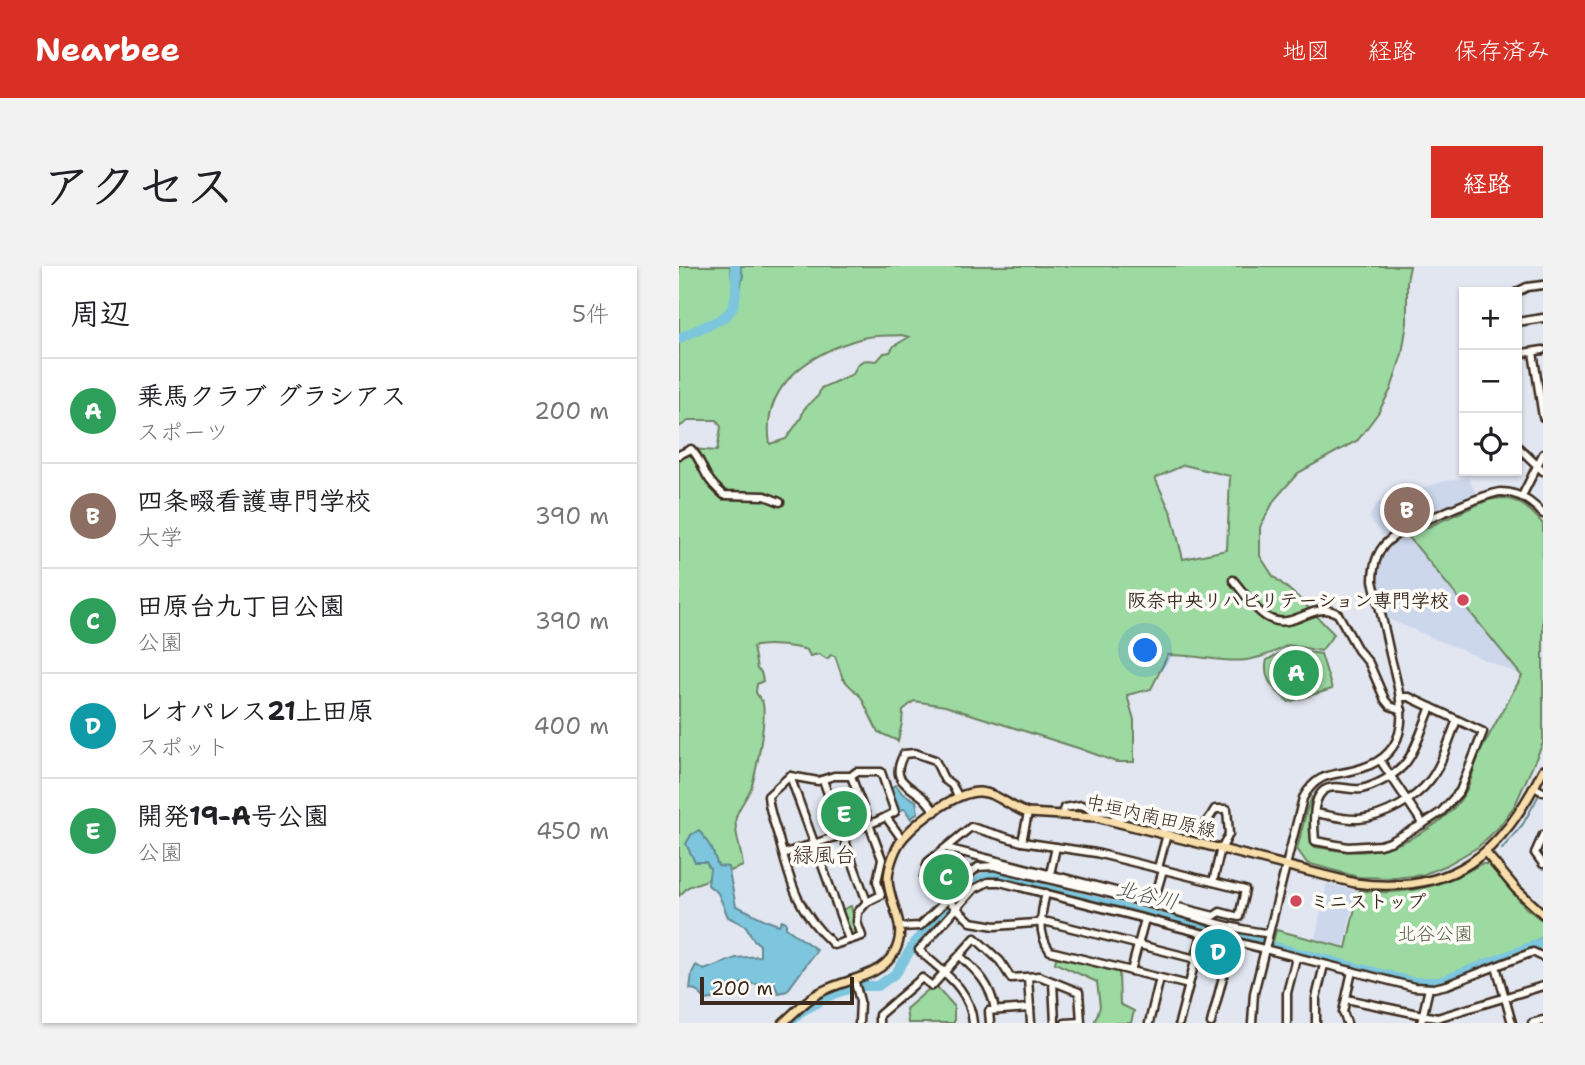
<!DOCTYPE html>
<html lang="ja">
<head>
<meta charset="utf-8">
<style>
  body { margin:0; font-family:"Shantell Sans","Klee One",sans-serif; background:#f2f2f2; color:#202124 }
  .controls { position:absolute; right:21px; top:21px; display:grid; overflow:hidden; border-radius:0px; box-shadow:0 2px 5px #0004 }
  .controls button { width:63px; height:63px; display:grid; place-items:center; padding:0; border:0; border-bottom:2px solid #e0e0e0; background:#fff; color:#202124; font:35px sans-serif }
  .scale { position:absolute; left:21px; bottom:18px; width:154px; box-sizing:border-box; padding-left:7px; border:4px solid #3b2a1e; border-top:0; font-size:19px; line-height:24px; white-space:nowrap; color:#3b2a1e; -webkit-text-stroke:5px #fdfcf7; paint-order:stroke }
  .you { position:absolute; left:467px; top:385px; width:24px; height:24px; margin:-18px; border:5px solid #fff; border-radius:50%; background:#1a73e8; box-shadow:0 0 0 10px #1a73e833 }
  .badge { display:grid; place-items:center; width:46px; height:46px; border-radius:50%; background:#d93025; color:#fff; font-size:23px; font-weight:700 }
  .pin { position:absolute; translate:-50% -50%; border:4px solid #fff; box-shadow:0 2px 7px #0006 }
  .list { margin:0; padding:0; list-style:none }
  h2 { display:flex; justify-content:space-between; align-items:center; height:91px; margin:0; padding:0 28px; font-size:30px }
  h2 small { font-size:23px; font-weight:400; color:#757577 }
  .list li { display:grid; grid-template-columns:46px 1fr auto; gap:21px; align-items:center; box-sizing:border-box; height:105px; padding:0 28px; border-top:2px solid #e0e0e0 }
  .list b { display:block; font-size:26px; white-space:nowrap }
  .list p { margin:0; font-size:23px; white-space:nowrap; color:#757577 }
  .list em { font-size:23px; font-style:normal; color:#757577 }
  .icon { flex:none; width:38px; height:38px; fill:none; stroke:currentColor; stroke-width:2; stroke-linecap:round; stroke-linejoin:round }
  .map { position:relative; flex:none; width:864px; height:757px; overflow:hidden; border-radius:0px }
  header { display:flex; align-items:center; gap:42px; box-sizing:border-box; height:98px; padding:0 35px; background:#d93025; color:#fff }
  header strong { font-size:33px }
  nav { display:flex; gap:38px; margin-inline-start:auto; font-size:24px }
  .intro { display:flex; align-items:center; justify-content:space-between; box-sizing:border-box; height:168px; padding:0 42px }
  h1 { margin:0; font-size:49px }
  .button { padding:18px 32px; border-radius:0px; background:#d93025; color:#fff; font-size:24px; font-weight:700 }
  main { display:flex; gap:42px; padding:0 42px }
  aside { flex:1; background:#fff; border-radius:0px; box-shadow:0 2px 5px #0004 }
  .map>svg:first-child { display:block }
  .built { fill:#cdd7ec }
  .green { fill:#9cdaa2; stroke:#6c8260; stroke-width:2; fill-rule:evenodd }
  .water { fill:#7dc6de; stroke:#638891; stroke-width:2 }
  .lines { fill:none; stroke-linecap:round; stroke-linejoin:round }
  .stream { stroke:#638891; stroke-width:2 }
  .river { stroke:#7dc6de; stroke-width:10 }
  .minor-casing { stroke:#3b2a1e; stroke-width:11 }
  .major-casing { stroke:#3b2a1e; stroke-width:12 }
  .minor { stroke:#fdfcf7; stroke-width:6 }
  .major { stroke:#f8deab; stroke-width:7 }
  .poi-dot { fill:#d1495b; stroke:#fdfcf7; stroke-width:2.5 }
  .labels { text-anchor:middle; dominant-baseline:central; stroke-width:7; stroke-linejoin:round; paint-order:stroke }
  .poi-label { font-size:19px; font-weight:bold; fill:#3b2a1e; stroke:#fdfcf7; text-anchor:end }
  .street-label { font-size:19px; fill:#3b2a1e; stroke:#fdfcf7 }
  .park-label { font-size:19px; fill:#585f46; stroke:#fdfcf7 }
  .neighbourhood-label { font-size:21px; fill:#3b2a1e; stroke:#fdfcf7 }
  .water-label { font-size:21px; font-style:italic; fill:#4f5958; stroke:#fdfcf7 }
</style>
</head>
<body>
<header>
<strong>Nearbee</strong>
<nav><a>地図</a><a>経路</a><a>保存済み</a></nav>
</header>
<div class="intro"><h1>アクセス</h1><a class="button">経路</a></div>
<main>
<aside>
<h2>周辺<small>5件</small></h2>
<ul class="list">
<li><span class="badge" style="background:#2e9e5b">A</span><div><b>乗馬クラブ グラシアス</b><p>スポーツ</p></div><em>200 m</em></li>
<li><span class="badge" style="background:#8d6e63">B</span><div><b>四条畷看護専門学校</b><p>大学</p></div><em>390 m</em></li>
<li><span class="badge" style="background:#2e9e5b">C</span><div><b>田原台九丁目公園</b><p>公園</p></div><em>390 m</em></li>
<li><span class="badge" style="background:#0f9aa8">D</span><div><b>レオパレス21上田原</b><p>スポット</p></div><em>400 m</em></li>
<li><span class="badge" style="background:#2e9e5b">E</span><div><b>開発19-A号公園</b><p>公園</p></div><em>450 m</em></li>
</ul>
</aside>
<div class="map">
<svg width="864" height="757" viewBox="0 0 864 757">
  <rect width="100%" height="100%" fill="#e1e6f1"/>
  <filter id="ink" filterUnits="userSpaceOnUse"><feTurbulence type="fractalNoise" baseFrequency=".0143" numOctaves="2"/><feDisplacementMap in="SourceGraphic" scale="14" xChannelSelector="R" yChannelSelector="G"/><feConvolveMatrix kernelMatrix="1 2 1 2 8 2 1 2 1" color-interpolation-filters="sRGB"/></filter>
  <g filter="url(#ink)">
    <g class="built">
      <path d="M789,212L797,228L705,271L690,252L698,237L713,231L767,215Z"/>
      <path d="M823,250L864,359V370L849,412L709,353L698,315L701,296L706,286L715,276L729,270Z"/>
      <path d="M648,618L677,624L665,680L636,673Z"/>
    </g>
    <g class="green">
      <path d="M0,0H731L728,15V57L723,88L712,123L699,147L679,174L619,207L596,233L581,261V290L594,310L620,332L655,368L642,385L609,379C559,407 539,389 489,389L472,423L448,429L455,454V496H437L402,483L266,440L235,435L224,444L223,457L219,475L199,466L182,431L164,413L156,390L152,389L148,393L140,388L131,390L128,384C115,380 86,377 74,381L78,403L82,406L84,415L78,418L77,426C78,430 81,432 83,435C89,448 77,507 72,522C68,532 60,541 57,551C54,563 63,587 64,600L9,621L0,630V191L12,183L38,185L42,161L38,154H11L0,161ZM222,69L230,71L215,80L211,86L205,87L198,95C183,93 180,94 174,108L142,122L139,130L125,143L122,152L107,173L91,178C81,118 133,86 184,72C196,69 210,70 222,69ZM505,199L551,210L548,284L504,293L493,249L476,212Z"/>
      <path d="M823,232C841,234 852,244 864,258V477L836,539L819,562L799,581L766,600L743,609L716,612L679,611L628,597L618,583L628,543L633,531L636,532C633,547 626,569 636,581C654,584 672,587 690,585C725,581 769,557 787,525C794,513 795,497 802,485C815,459 829,435 843,410L729,270L809,234Z"/>
      <path d="M608,383L642,388L653,423L610,436C596,425 583,413 588,394Z"/>
      <path d="M165,534L175,559L164,563L155,538Z"/>
      <path d="M260,591L276,595L286,613L270,633L247,610L251,597Z"/>
      <path d="M802,598H809L847,642L864,655V671C831,689 774,716 736,714L594,677L597,664L667,682L680,624C724,631 764,621 802,598Z"/>
      <path d="M172,640L178,667L174,670L170,668L162,644Z"/>
      <path d="M378,688L440,706L441,738L455,745L452,757H415L421,741L418,716L376,697Z"/>
      <path d="M258,721L275,740V757H229L227,743L251,722L253,724Z"/>
    </g>
    <g class="water">
      <path d="M51,0H61L64,9L61,24H55Z"/>
      <path d="M217,519L223,527L237,535L239,546L232,553L226,543L221,544L212,521Z"/>
      <path d="M20,564L33,583L39,600L49,601L57,640C73,646 83,654 100,659L103,654L107,656V662L138,684L108,725L99,727L95,716L87,719L63,717L44,731L27,734L17,724L11,723L13,707L17,699L25,704L57,692L81,690V679L74,673L67,660L49,651L39,627L29,619L31,603L27,596H16L7,578L12,569Z"/>
    </g>
    <g class="lines">
      <path class="stream" d="M823,583L844,558L861,527"/>
      <g class="river">
        <path d="M0,73C41,48 63,62 56,0"/>
        <path d="M110,757L121,746L154,728L179,720H199L217,707L237,675L280,630L304,612L317,610L734,716H761L864,676"/>
      </g>
      <defs>
        <g id="minor">
          <path d="M838,26L848,21L864,19"/>
          <path d="M838,56L864,52"/>
          <path d="M854,86L864,151"/>
          <path d="M838,88L864,84"/>
          <path d="M838,180L864,205"/>
          <path d="M0,189L12,183C21,192 22,200 28,210C32,217 38,223 45,229L86,230L101,236"/>
          <path d="M843,230L864,188"/>
          <path d="M554,314C565,326 578,349 594,354C617,362 637,334 659,348L679,384L690,397L706,434L711,440L723,444"/>
          <path d="M721,431H730L804,466L781,525L762,546L744,558L711,576L701,579L669,581L636,575C635,561 631,527 650,522C660,519 672,525 682,523C696,520 714,510 724,500C736,488 745,457 752,441"/>
          <path d="M701,494L744,558"/>
          <path d="M111,510L170,674"/>
          <path d="M172,510L203,593L198,615L202,629L188,636"/>
          <path d="M855,521L864,526"/>
          <path d="M256,546C252,540 247,533 241,529C224,516 212,512 225,488L236,487L256,494L265,513L273,519L279,530"/>
          <path d="M636,547C650,549 665,554 680,553C704,551 736,534 751,514C764,497 770,473 778,454"/>
          <path d="M384,548L385,542L403,539L415,545L431,546L441,551L440,557"/>
          <path d="M207,551L223,573"/>
          <path d="M483,568L485,562C515,565 520,571 536,543H548L550,568L541,586L534,616"/>
          <path d="M864,569L856,587L864,598"/>
          <path d="M343,576L349,547"/>
          <path d="M267,582L535,650L541,646L560,651L566,624L417,587L343,576L292,561L249,596L245,611L292,656L316,660L369,656L517,693"/>
          <path d="M104,588C138,576 185,564 216,546L202,506H177L172,510H155L139,515L111,510L89,530C90,545 96,559 100,573C112,620 119,646 155,679L183,670L178,656L179,646L188,636C173,595 159,555 144,514"/>
          <path d="M263,589L280,594L287,611L299,601L315,600C366,613 417,623 467,637C506,647 546,662 586,667"/>
          <path d="M479,602L487,572"/>
          <path d="M371,608L377,581"/>
          <path d="M367,627C362,647 358,667 371,685L510,719"/>
          <path d="M475,635L484,604"/>
          <path d="M221,661L241,660L268,634"/>
          <path d="M281,690C299,706 312,719 316,744"/>
          <path d="M817,700L833,757"/>
          <path d="M452,705L466,653"/>
          <path d="M349,712L352,757"/>
          <path d="M175,713L181,735L180,757"/>
          <path d="M374,716L376,757"/>
          <path d="M667,733L758,752L864,720"/>
          <path d="M200,757V749L243,712L253,720L296,672L321,695L332,712L360,710L400,726L402,756L386,757"/>
          <path d="M294,757C291,721 264,707 240,684L295,623L309,616H321L735,721L755,722L768,719L854,686L864,691"/>
          <path d="M311,757L310,745L351,742"/>
          <path d="M470,757L481,712"/>
          <path d="M500,757L523,668"/>
          <path d="M532,757L553,676"/>
          <path d="M573,757L575,727L624,532C640,503 657,511 683,502C740,484 721,430 711,388C706,363 700,339 694,315C694,298 699,282 713,272C724,263 811,225 823,226C840,226 853,236 864,248"/>
          <path d="M608,757V727L617,692"/>
          <path d="M637,757V732L645,699"/>
          <path d="M668,757L664,746L673,705"/>
          <path d="M742,757L750,722"/>
          <path d="M853,757L864,754"/>
        </g>
        <g id="major">
          <path d="M807,587L837,623L864,648"/>
          <path d="M104,757C117,745 130,731 146,724C168,713 201,711 215,687C230,661 211,641 209,615C209,601 216,581 225,571C240,554 278,525 301,526C319,527 331,542 349,547L417,551L676,617C775,630 822,588 864,504"/>
        </g>
      </defs>
      <use href="#minor" class="minor-casing"/>
      <use href="#major" class="major-casing"/>
      <use href="#minor" class="minor"/>
      <use href="#major" class="major"/>
    </g>
  </g>
  <g class="poi-dot">
    <circle cx="784" cy="334" r="7"/>
    <circle cx="617" cy="635" r="7"/>
  </g>
  <g class="labels">
    <g class="poi-label">
      <text x="770" y="334">阪奈中央リハビリテーション専門学校</text>
      <text x="631" y="635" text-anchor="start">ミニストップ</text>
    </g>
    <g class="street-label">
      <text transform="translate(472 550) rotate(13)">中垣内南田原線</text>
    </g>
    <g class="park-label">
      <text x="756" y="667">北谷公園</text>
    </g>
    <g class="neighbourhood-label">
      <text x="145" y="589">緑風台</text>
    </g>
    <g class="water-label">
      <text transform="translate(468 629) rotate(14)">北谷川</text>
    </g>
  </g>
</svg>
<div class="controls">
<button>+</button>
<button>−</button>
<button><svg class="icon" aria-label="locate" viewBox="0 0 24 24"><circle cx="12" cy="12" r="6"/><path d="M12 2v4M12 18v4M2 12h4M18 12h4"/></svg></button>
</div>
<div class="scale">200 m</div>
<div class="you"></div>
<div class="pin badge" style="left:617px;top:407px;background:#2e9e5b">A</div>
<div class="pin badge" style="left:728px;top:244px;background:#8d6e63">B</div>
<div class="pin badge" style="left:267px;top:611px;background:#2e9e5b">C</div>
<div class="pin badge" style="left:539px;top:686px;background:#0f9aa8">D</div>
<div class="pin badge" style="left:165px;top:548px;background:#2e9e5b">E</div>
</div>
</main>
</body>
</html>
